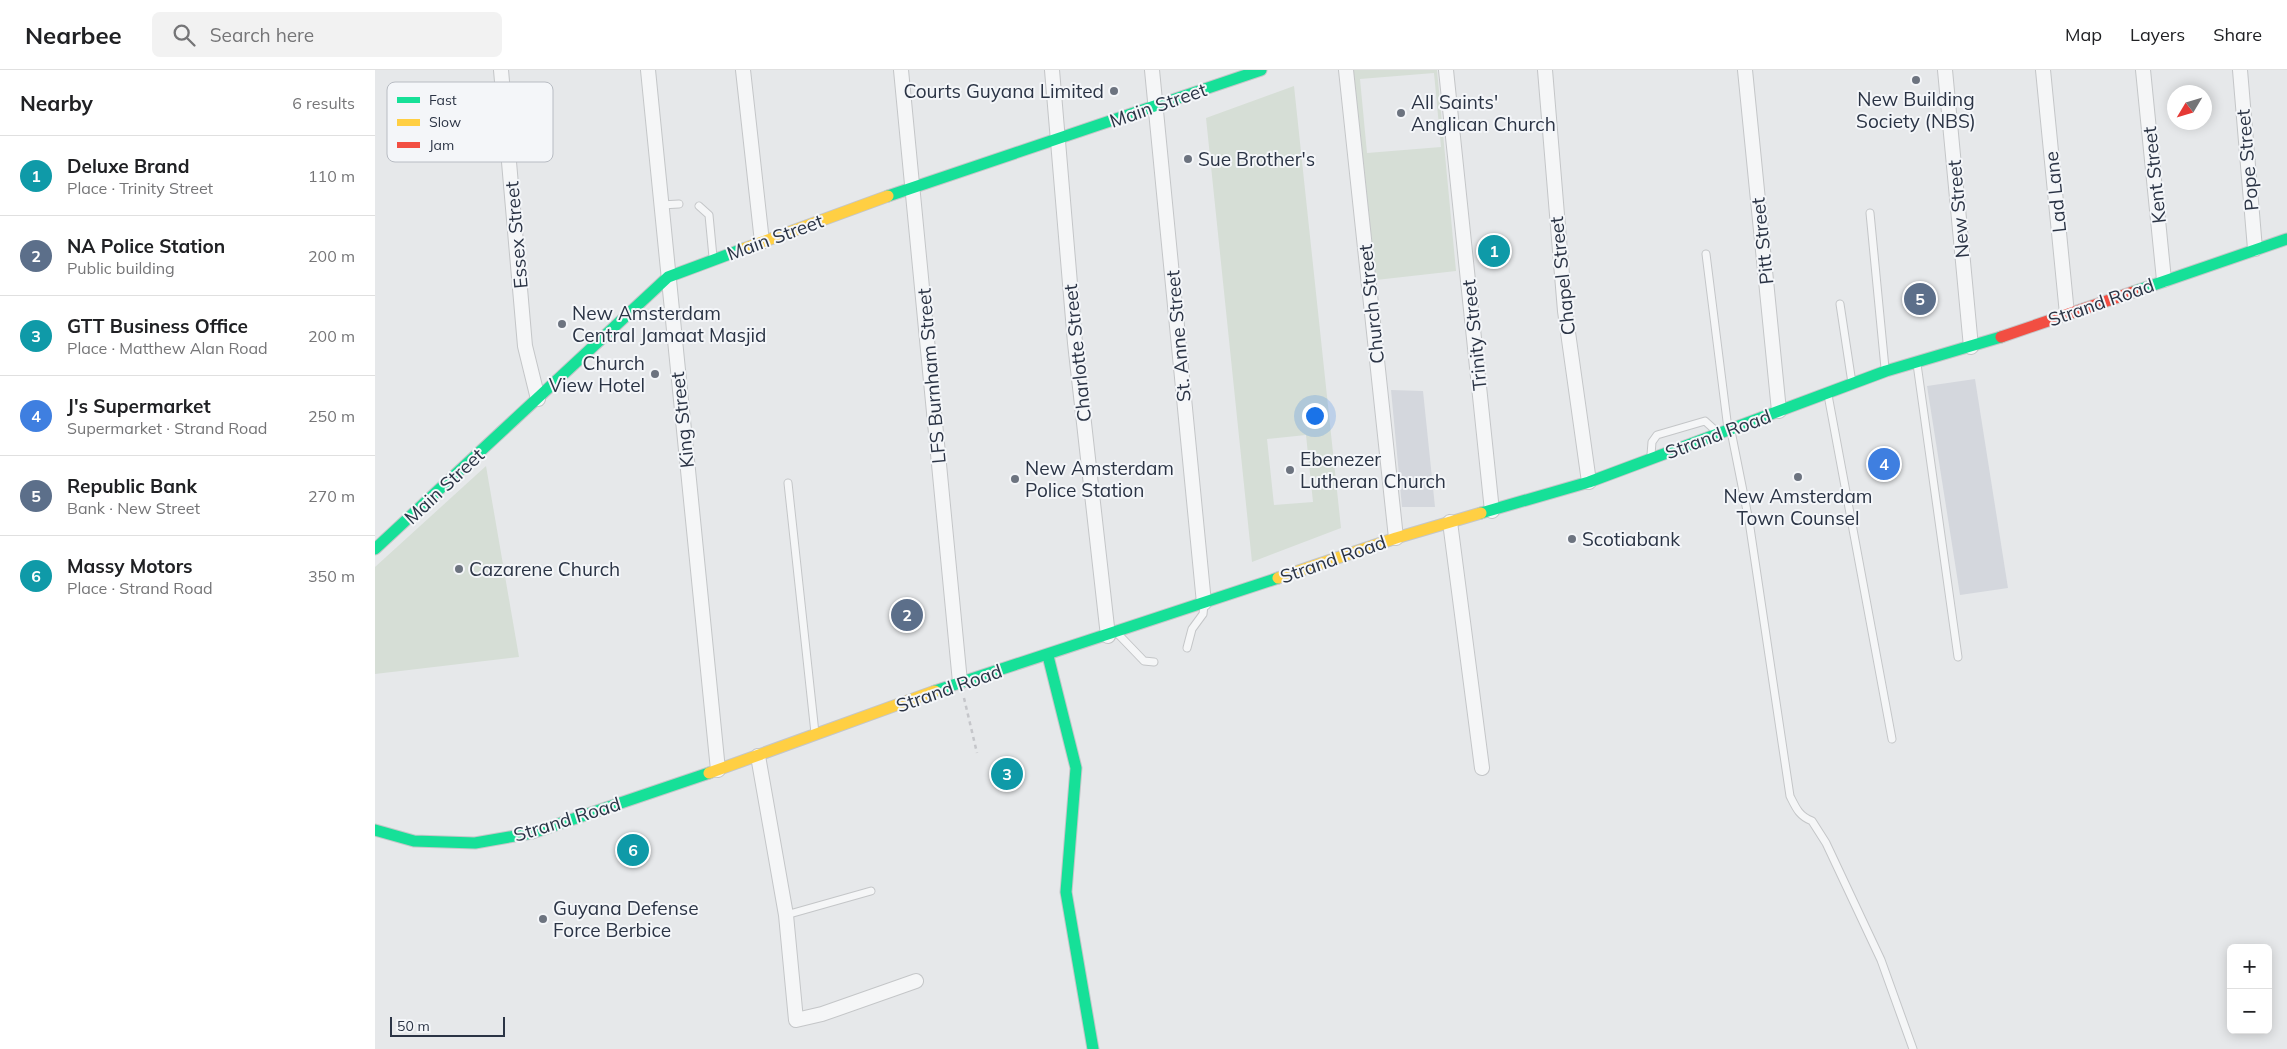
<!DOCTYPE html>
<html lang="en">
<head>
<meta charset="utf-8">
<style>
  body { margin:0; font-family:Mulish,sans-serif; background:#f2f2f2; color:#202124 }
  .controls { position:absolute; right:15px; bottom:15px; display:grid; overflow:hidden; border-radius:8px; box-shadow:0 2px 12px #0003 }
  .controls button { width:45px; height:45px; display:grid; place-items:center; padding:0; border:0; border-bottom:1px solid #e0e0e0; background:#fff; color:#202124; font:25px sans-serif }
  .compass { position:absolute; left:1792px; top:15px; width:45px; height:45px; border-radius:50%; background:#fff; box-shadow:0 2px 12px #0003; rotate:232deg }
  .scale { position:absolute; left:15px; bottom:12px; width:115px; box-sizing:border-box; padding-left:5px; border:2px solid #2b3445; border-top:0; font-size:14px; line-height:18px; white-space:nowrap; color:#2b3445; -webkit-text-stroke:4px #f4f6f9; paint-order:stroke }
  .you { position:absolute; left:939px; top:345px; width:18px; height:18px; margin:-12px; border:4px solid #fff; border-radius:50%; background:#1a73e8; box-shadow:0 0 0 8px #1a73e833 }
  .badge { display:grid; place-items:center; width:32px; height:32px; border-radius:50%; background:#6c737f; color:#fff; font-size:16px; font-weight:700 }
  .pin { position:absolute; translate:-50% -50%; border:2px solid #fff; box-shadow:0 1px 5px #0006 }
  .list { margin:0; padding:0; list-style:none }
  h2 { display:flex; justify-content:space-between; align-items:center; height:65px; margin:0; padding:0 20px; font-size:21px }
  h2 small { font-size:16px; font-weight:400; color:#757577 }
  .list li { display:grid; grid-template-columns:32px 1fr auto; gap:15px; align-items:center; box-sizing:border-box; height:80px; padding:0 20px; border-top:1px solid #e0e0e0 }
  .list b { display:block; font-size:19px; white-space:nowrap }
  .list p { margin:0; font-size:16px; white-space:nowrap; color:#757577 }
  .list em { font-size:16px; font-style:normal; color:#757577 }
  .icon { flex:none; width:28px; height:28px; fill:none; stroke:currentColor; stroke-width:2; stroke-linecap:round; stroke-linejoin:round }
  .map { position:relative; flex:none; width:1912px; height:979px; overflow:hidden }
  header { display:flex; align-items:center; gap:30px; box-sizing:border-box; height:70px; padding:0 25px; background:#fff; border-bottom:1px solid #e0e0e0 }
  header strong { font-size:24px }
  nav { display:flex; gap:28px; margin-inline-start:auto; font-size:18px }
  .search { width:350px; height:45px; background:#f2f2f2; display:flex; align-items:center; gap:12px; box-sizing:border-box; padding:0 18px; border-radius:8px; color:#757577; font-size:19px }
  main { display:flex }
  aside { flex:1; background:#fff }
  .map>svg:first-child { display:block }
  .built { fill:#d4d7dd }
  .green { fill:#d6ded6; fill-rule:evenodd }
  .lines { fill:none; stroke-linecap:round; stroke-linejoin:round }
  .lane-casing { stroke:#c4c6c8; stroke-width:9 }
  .street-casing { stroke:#c4c6c8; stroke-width:16 }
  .fast-casing { stroke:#c4c6c8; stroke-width:13 }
  .slow-casing { stroke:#c4c6c8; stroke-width:13 }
  .jam-casing { stroke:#c4c6c8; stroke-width:13 }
  .path { stroke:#c5c6ca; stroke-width:2.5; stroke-dasharray:4 4; stroke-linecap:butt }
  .lane { stroke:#f5f6f7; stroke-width:7 }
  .street { stroke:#f5f6f7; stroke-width:14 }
  .fast { stroke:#16e098; stroke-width:11 }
  .slow { stroke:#ffcf43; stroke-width:11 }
  .jam { stroke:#f24e42; stroke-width:11 }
  .poi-dot { fill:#6c737f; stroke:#f4f6f9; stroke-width:2 }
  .labels { text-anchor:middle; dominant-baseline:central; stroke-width:4; stroke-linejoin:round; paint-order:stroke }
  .poi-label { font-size:19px; fill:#2b3445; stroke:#f4f6f9; text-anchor:start }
  .street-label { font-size:19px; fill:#2b3445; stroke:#f4f6f9 }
  .key { fill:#f4f6f9; stroke:#b8bcc3; stroke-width:1 }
  .key-label { font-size:14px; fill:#2b3445 }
</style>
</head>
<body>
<header>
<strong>Nearbee</strong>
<div class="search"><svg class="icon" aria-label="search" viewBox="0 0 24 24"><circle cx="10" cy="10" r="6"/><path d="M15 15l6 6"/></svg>Search here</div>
<nav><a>Map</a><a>Layers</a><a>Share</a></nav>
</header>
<main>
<aside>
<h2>Nearby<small>6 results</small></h2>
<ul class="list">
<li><span class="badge" style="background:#0f9aa8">1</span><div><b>Deluxe Brand</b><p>Place · Trinity Street</p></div><em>110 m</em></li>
<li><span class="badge" style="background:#5c6f8a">2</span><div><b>NA Police Station</b><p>Public building</p></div><em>200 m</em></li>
<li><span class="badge" style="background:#0f9aa8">3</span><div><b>GTT Business Office</b><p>Place · Matthew Alan Road</p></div><em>200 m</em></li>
<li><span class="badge" style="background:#3f7fe0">4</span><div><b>J's Supermarket</b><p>Supermarket · Strand Road</p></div><em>250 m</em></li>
<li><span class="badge" style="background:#5c6f8a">5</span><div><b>Republic Bank</b><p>Bank · New Street</p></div><em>270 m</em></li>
<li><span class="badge" style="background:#0f9aa8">6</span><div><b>Massy Motors</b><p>Place · Strand Road</p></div><em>350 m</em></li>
</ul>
</aside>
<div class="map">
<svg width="1912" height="979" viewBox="0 0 1912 979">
  <rect width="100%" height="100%" fill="#e6e8ea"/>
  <g class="built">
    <path d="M1600,309L1633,518L1585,525L1552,316Z"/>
    <path d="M1016,320L1048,321L1060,437H1027Z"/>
  </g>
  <g class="green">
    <path d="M978,0H1062L1081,201L1001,210ZM1059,3L1066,77L992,83L985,9Z"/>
    <path d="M919,16L966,458L877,492L831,48ZM931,365L938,432L899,435L892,369Z"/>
    <path d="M111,396L144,587L0,604V497Z"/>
  </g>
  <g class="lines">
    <defs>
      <g id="lane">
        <path d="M286,135L304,134"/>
        <path d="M324,136L334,145L338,187"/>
        <path d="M1495,143L1510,298"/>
        <path d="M1331,184L1353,359"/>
        <path d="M1465,234L1477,313"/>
        <path d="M1542,294L1583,587"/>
        <path d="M1453,325L1517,669"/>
        <path d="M1356,361L1374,451L1415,726C1421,738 1424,746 1437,751L1451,773L1506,890L1538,979"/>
        <path d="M1276,385L1277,372L1282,365L1330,351L1341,361"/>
        <path d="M413,413L440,663"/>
        <path d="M744,565L769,591L779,592"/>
        <path d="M812,578L817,559L828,544L829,535"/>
        <path d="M411,845L496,821"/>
      </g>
      <g id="street">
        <path d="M126,0L150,276L163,329"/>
        <path d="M273,0L343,700"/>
        <path d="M368,0L387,172"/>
        <path d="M526,0L585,612"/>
        <path d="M677,0L700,273L733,566"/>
        <path d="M777,0L829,533"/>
        <path d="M971,0L1021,468"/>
        <path d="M1071,0L1117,441"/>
        <path d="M1170,0L1190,241L1214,412"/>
        <path d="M1370,0L1404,341"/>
        <path d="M1570,0L1596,277"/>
        <path d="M1668,0L1692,244"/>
        <path d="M1768,0L1789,210"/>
        <path d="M1865,0L1880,179"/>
        <path d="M1075,452L1107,698"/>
        <path d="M383,686L411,845L421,950L447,944L541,911"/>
      </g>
      <g id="fast">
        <path d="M513,126L886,0"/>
        <path d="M1758,222L1912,169"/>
        <path d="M1106,443L1214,412L1511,301L1626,267"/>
        <path d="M0,479L293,207L368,179"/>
        <path d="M673,586L701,698L691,822L718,979"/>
        <path d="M560,621L903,508"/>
        <path d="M0,760L39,771L100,773L157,763L334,703"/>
      </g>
      <g id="slow">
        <path d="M368,179L513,126"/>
        <path d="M903,508L1021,468L1106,443"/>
        <path d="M334,703L560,621"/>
      </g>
      <path id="jam" d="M1626,267L1758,222"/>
    </defs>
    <use href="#lane" class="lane-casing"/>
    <use href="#street" class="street-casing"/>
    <use href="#fast" class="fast-casing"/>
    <use href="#slow" class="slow-casing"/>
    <use href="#jam" class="jam-casing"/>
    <path class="path" d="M589,628L602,683"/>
    <use href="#lane" class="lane"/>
    <use href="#street" class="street"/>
    <use href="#fast" class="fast"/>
    <use href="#slow" class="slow"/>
    <use href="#jam" class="jam"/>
  </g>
  <g class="poi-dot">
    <circle cx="1541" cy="10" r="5"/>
    <circle cx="739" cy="21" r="5"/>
    <circle cx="1026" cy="43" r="5"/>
    <circle cx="813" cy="89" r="5"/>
    <circle cx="187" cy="254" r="5"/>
    <circle cx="280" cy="304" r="5"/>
    <circle cx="915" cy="400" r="5"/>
    <circle cx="1423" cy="407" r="5"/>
    <circle cx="640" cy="409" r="5"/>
    <circle cx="1197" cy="469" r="5"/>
    <circle cx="84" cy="499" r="5"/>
    <circle cx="168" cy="849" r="5"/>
  </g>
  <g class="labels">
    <g class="poi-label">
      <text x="729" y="21" text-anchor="end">Courts Guyana Limited</text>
      <text x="1541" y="29" text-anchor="middle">New Building<tspan x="1541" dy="22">Society (NBS)</tspan></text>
      <text x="1036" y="32">All Saints'<tspan x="1036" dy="22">Anglican Church</tspan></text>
      <text x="823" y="89">Sue Brother's</text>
      <text x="197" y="243">New Amsterdam<tspan x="197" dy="22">Central Jamaat Masjid</tspan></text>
      <text x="270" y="293" text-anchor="end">Church<tspan x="270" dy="22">View Hotel</tspan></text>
      <text x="925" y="389">Ebenezer<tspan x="925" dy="22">Lutheran Church</tspan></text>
      <text x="650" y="398">New Amsterdam<tspan x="650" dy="22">Police Station</tspan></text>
      <text x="1423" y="426" text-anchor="middle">New Amsterdam<tspan x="1423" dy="22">Town Counsel</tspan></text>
      <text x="1207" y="469">Scotiabank</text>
      <text x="94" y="499">Cazarene Church</text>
      <text x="178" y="838">Guyana Defense<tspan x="178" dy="22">Force Berbice</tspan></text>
    </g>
    <g class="street-label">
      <text transform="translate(783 35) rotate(-19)">Main Street</text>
      <text transform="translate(1872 90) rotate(-95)">Pope Street</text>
      <text transform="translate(1779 105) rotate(-96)">Kent Street</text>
      <text transform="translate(1680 122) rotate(-96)">Lad Lane</text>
      <text transform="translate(1583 139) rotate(-95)">New Street</text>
      <text transform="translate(141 165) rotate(-95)">Essex Street</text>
      <text transform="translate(400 167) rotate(-20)">Main Street</text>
      <text transform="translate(1387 171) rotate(-96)">Pitt Street</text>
      <text transform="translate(1187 206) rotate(-96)">Chapel Street</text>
      <text transform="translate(1726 232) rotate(-19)">Strand Road</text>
      <text transform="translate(996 234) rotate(-96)">Church Street</text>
      <text transform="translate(1099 265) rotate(-96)">Trinity Street</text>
      <text transform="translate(803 266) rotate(-95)">St. Anne Street</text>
      <text transform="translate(702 283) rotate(-96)">Charlotte Street</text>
      <text transform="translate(556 306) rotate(-95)">LFS Burnham Street</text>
      <text transform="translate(307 350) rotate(-96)">King Street</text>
      <text transform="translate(1343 364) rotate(-20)">Strand Road</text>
      <text transform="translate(69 416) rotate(-43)">Main Street</text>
      <text transform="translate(958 489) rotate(-19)">Strand Road</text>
      <text transform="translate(574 618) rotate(-19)">Strand Road</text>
      <text transform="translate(192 749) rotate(-17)">Strand Road</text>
    </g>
  </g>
  <rect x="12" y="12" width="166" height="80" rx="8" class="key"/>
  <rect x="22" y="27" width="23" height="6" fill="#16e098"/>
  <rect x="22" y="49" width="23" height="7" fill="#ffcf43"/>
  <rect x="22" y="72" width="23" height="6" fill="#f24e42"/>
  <g class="key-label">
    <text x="54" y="35">Fast</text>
    <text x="54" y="57">Slow</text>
    <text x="54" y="80">Jam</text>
  </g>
</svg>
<div class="controls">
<button>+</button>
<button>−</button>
</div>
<svg class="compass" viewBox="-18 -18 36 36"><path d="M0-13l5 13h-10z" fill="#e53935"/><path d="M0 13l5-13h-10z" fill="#757577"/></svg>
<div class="scale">50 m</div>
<div class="you"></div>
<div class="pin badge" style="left:1119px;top:181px;background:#0f9aa8">1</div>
<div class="pin badge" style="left:532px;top:545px;background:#5c6f8a">2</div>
<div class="pin badge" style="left:632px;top:704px;background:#0f9aa8">3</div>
<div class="pin badge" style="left:1509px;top:394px;background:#3f7fe0">4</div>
<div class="pin badge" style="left:1545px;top:229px;background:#5c6f8a">5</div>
<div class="pin badge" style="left:258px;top:780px;background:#0f9aa8">6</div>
</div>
</main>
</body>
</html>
